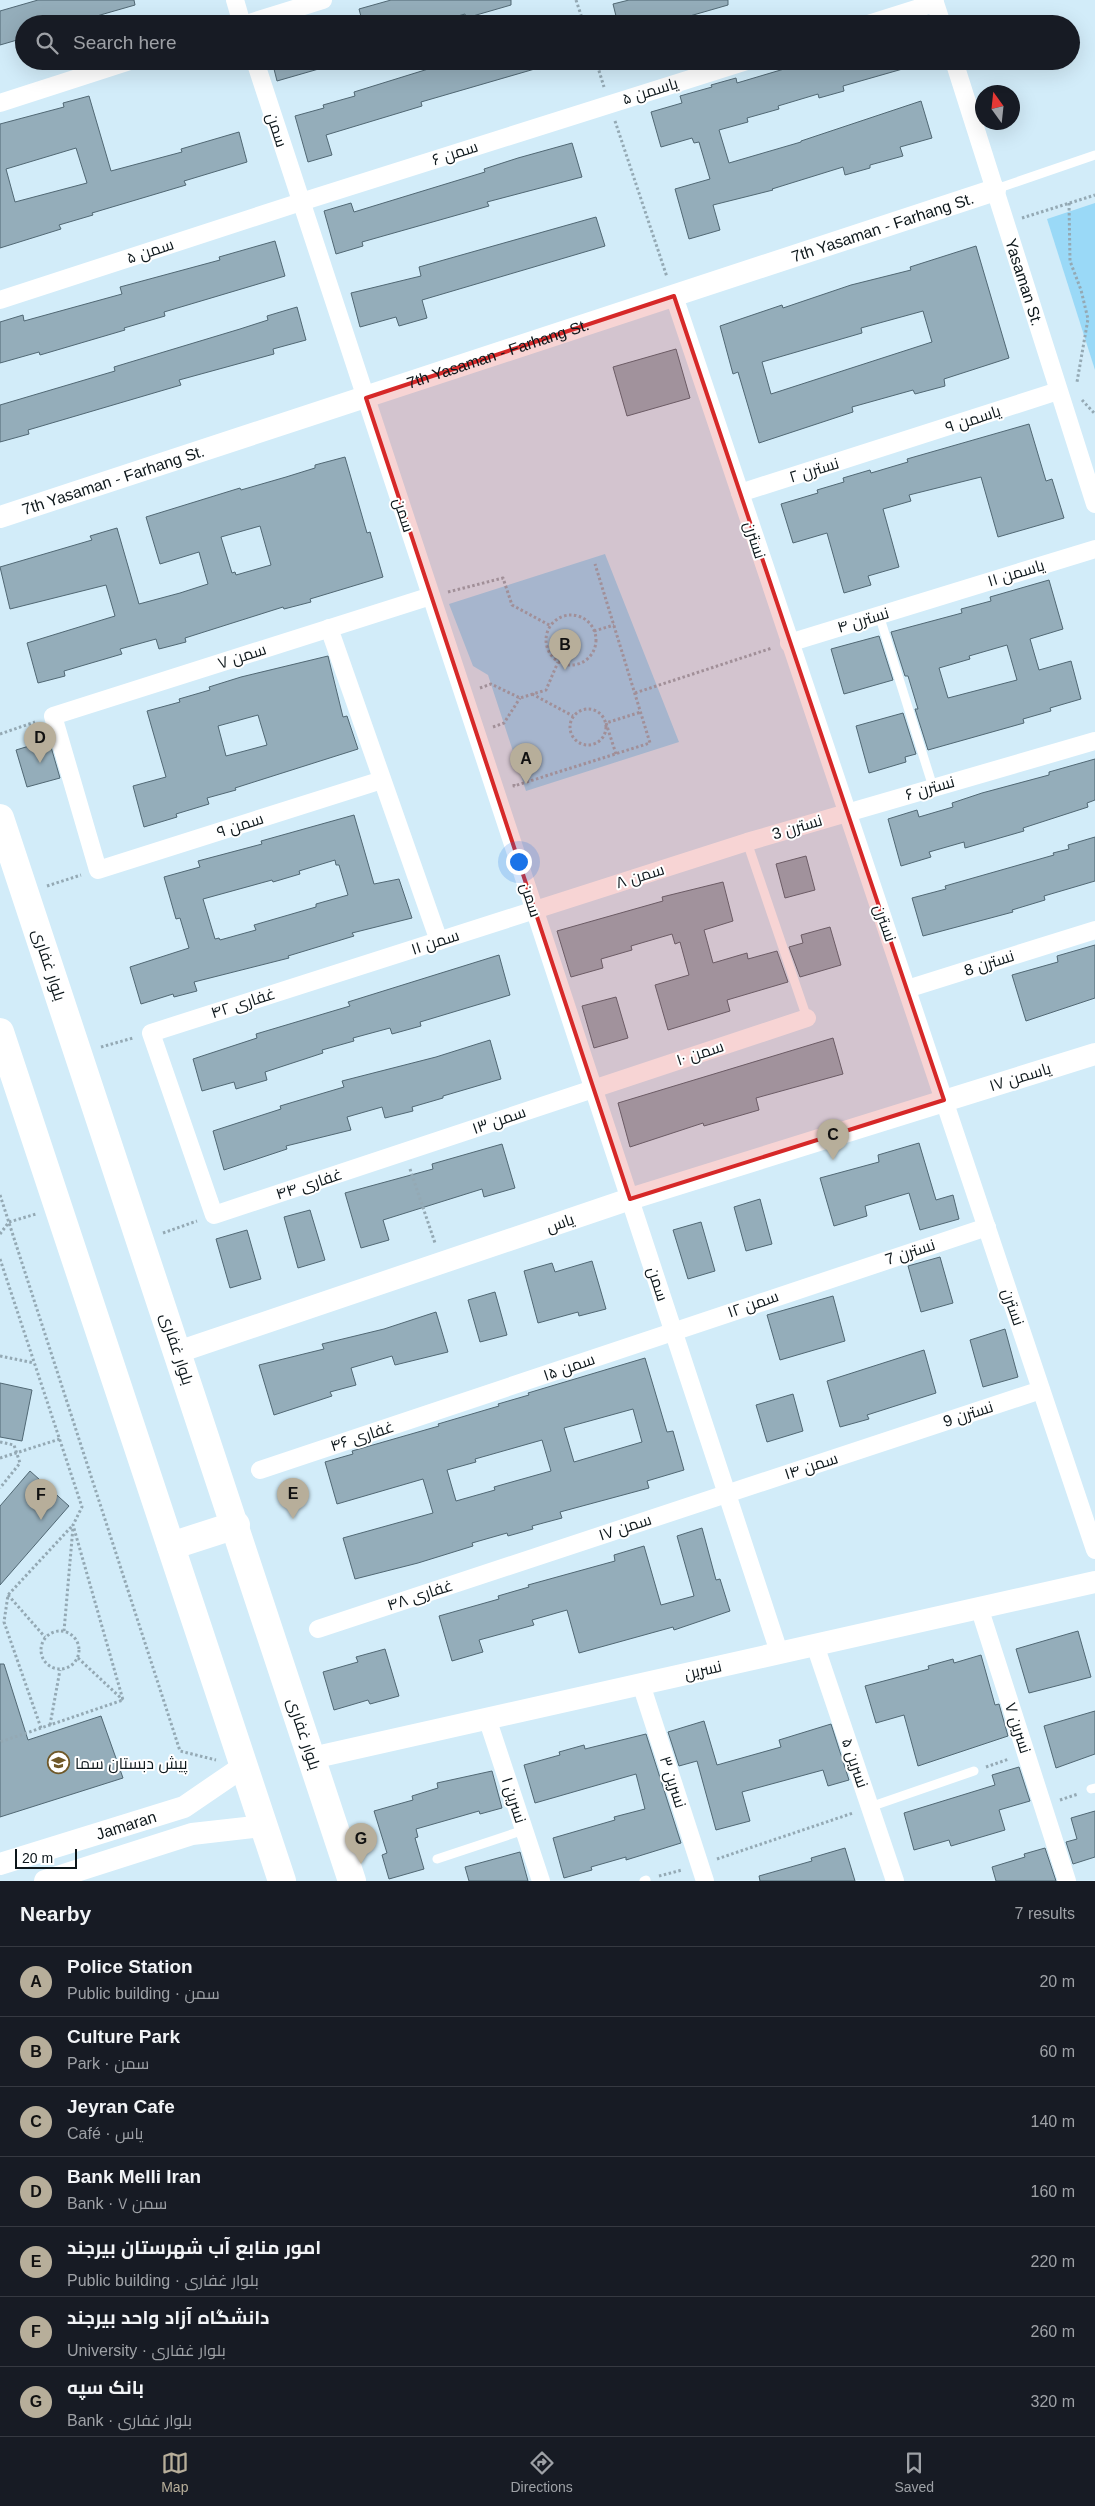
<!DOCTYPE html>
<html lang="en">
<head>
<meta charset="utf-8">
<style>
  body { margin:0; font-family:Arial,Cairo,sans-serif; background:#20242c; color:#f1f3f6 }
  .compass { position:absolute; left:975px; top:85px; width:45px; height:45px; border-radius:50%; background:#171b24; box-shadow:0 5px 20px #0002; rotate:345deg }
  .scale { position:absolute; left:15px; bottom:12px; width:62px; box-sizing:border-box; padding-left:5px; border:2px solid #0d171b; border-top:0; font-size:14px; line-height:18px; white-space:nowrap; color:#0d171b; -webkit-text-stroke:4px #fff; paint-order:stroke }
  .you { position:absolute; left:518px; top:861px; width:18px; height:18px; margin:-12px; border:4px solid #fff; border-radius:50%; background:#1a73e8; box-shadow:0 0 0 8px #1a73e833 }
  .badge { display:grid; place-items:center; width:32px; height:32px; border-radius:50%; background:#b7ae9a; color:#111; font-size:16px; font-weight:700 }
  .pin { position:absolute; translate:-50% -41px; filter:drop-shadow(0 1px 2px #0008) }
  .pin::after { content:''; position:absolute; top:26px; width:18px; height:15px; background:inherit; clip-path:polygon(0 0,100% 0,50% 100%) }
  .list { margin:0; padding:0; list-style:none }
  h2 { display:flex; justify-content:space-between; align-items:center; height:65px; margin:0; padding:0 20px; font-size:21px }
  h2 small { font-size:16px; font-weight:400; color:#9ea1a6 }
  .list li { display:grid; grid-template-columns:32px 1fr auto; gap:15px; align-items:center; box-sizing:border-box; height:70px; padding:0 20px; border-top:1px solid #363941 }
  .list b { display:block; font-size:19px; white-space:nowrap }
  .list p { margin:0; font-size:16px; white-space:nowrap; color:#9ea1a6 }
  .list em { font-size:16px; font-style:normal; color:#9ea1a6 }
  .icon { flex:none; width:28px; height:28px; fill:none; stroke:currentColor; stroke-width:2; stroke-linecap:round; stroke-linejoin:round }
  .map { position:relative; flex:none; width:1095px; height:1881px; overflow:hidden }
  .search { position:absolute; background:#171b24; box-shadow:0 5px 20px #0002; left:15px; right:15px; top:15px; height:55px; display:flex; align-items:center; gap:12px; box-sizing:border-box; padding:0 18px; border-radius:28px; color:#9ea1a6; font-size:19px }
  .sheet { height:555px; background:#171b24 }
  nav { display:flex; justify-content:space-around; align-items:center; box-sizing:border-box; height:70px; border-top:1px solid #363941; background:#171b24; font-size:14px; color:#9ea1a6 }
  nav a { display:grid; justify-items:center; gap:2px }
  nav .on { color:#b7ae9a }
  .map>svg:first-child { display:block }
  .green { fill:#9ad9f7 }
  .building { fill:#94adba; stroke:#516874; fill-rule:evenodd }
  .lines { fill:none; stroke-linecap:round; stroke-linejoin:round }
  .path { stroke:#94a9b4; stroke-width:3; stroke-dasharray:2.5 2.5; stroke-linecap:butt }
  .service { stroke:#fff; stroke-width:9 }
  .minor { stroke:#fff; stroke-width:18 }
  .tertiary { stroke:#fff; stroke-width:22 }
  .primary { stroke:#fff; stroke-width:28 }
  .marked { fill:#d62828; fill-opacity:0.2; stroke:#d62828; stroke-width:4; stroke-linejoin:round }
  .labels { text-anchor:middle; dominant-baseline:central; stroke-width:4; stroke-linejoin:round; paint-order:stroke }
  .street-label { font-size:16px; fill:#0d171b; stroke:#fff }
  .poi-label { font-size:16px; fill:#0d171b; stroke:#fff; text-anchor:start }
</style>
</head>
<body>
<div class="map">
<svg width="1095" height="1881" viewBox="0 0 1095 1881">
  <rect width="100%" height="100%" fill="#d2ecf9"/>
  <g class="green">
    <path d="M1095,203V370L1047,219Z"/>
    <path d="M605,554L679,742L526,791L488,675L473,666L449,604Z"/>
  </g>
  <g class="building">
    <path d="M38,0H134L135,5L69,24H24V38L0,45V11Z"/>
    <path d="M391,0H511V5L466,18L465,14L429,24H363L359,9Z"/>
    <path d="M629,0H728V5L662,24H618L613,4Z"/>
    <path d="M272,61H329V66L277,81Z"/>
    <path d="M454,61H544L545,66L421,102L422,106L326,135L332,155L308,162L295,116L324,108L323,105L355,96L354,92Z"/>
    <path d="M811,61H912L913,66L843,86L844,91L819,98L818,94L778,106L779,109L747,118L748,122L719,130L729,163L801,142V141L921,101L932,138L900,147L903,156L870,165V168L845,175L843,167L772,189L773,190L713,205L720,230L689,239L675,189L710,179L699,142L694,143L692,138L661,147L651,112L682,103L680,96L712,87L711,85L736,78L737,83Z"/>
    <path d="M89,96L111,171L182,152L181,149L239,132L247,162L184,181L186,185L92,213L93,215L59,225L61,229L0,248V124L64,107L63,103ZM76,148L87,183L15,202L6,169Z"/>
    <path d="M572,143L582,177L487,202L489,206L362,242L363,246L336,254L324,211L351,203L354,212L485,172L484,169L518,158Z"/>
    <path d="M596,217L605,246L422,300L427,318L399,326L396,317L360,327L351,293L421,276L419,267Z"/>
    <path d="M275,241L285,276L164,312L165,316L124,328L125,330L40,355L39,352L0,363V322L23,315L24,321L122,294L120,287L220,260L219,257Z"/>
    <path d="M976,246L1009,358L944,379L945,386L915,394L913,390L852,407L853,412L759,443L738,372L733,374L720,326L782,305L783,308L851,285L911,270L910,267ZM923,311L932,342L771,394L762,362L862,333L861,328Z"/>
    <path d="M297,307L306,340L273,349L274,354L179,380L181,385L28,430L29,434L0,442V405L115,371L114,367L240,329L268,320L267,316Z"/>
    <path d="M676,349L690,398L627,416L613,367Z"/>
    <path d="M1029,424L1046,481L1052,479L1064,518L998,537L981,477L909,495L911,501L883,509L899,567L868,576L871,585L844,593L827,533L793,543L781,504L818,493L817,490L844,482L843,478L870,470L871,473L908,462L907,459Z"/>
    <path d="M345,457L367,533L370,532L383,577L310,599L311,602L284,609L283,607L185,638L186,642L159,649L156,639L120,649L122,654L64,671L65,676L38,683L27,643L115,616L106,585L10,609L0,567L92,540L90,536L117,528L139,604L180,593L208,584L199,552L160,564L146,517L240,488L241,490L286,477L315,468V465ZM260,526L271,565L236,575L235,572L232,573L221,537Z"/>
    <path d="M1049,580L1063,629L1030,639L1039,670L1071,661L1081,699L1050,708L1051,711L1023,719L1024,723L928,750L915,709H918L908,676H905L891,632L962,613L961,609L991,601L990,597ZM1007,645L1017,680L948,698L939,668L970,659L969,656Z"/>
    <path d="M879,636L893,680L844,694L831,649Z"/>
    <path d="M328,656L343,717L347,716L358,749L235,788L236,790L207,798L209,804L176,814L177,817L144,827L133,786L166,777L147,711L180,702L179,699L210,690L209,687L241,677ZM258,715L267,745L226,756L218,726Z"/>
    <path d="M903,713L916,754L905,757L906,762L869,773L856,726Z"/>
    <path d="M49,740L60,778L27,787L16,750Z"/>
    <path d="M1095,759V800L1087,803L1088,807L1023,828L1024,831L965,848L964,842L929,852L931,857L901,866L888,819L917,810L919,817L953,807L952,803L982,793L1049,775V772Z"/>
    <path d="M354,815L374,884L399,879L412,918L352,933L354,936L288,956L289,958L194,982L197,991L174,997L173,994L141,1004L130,967L189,948L180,918L176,919L164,877L200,867L198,861L262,844L261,841ZM335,860L336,865H339L348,895L316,904V907L254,925L256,930L220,940L219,938L215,939L203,899L272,880L273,882L300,874L299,871Z"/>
    <path d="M1095,837V881L1044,896L1045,900L1012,910L1013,912L923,936L912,898L946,889L945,886L1054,855L1053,853L1069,849L1068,845Z"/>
    <path d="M806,856L815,890L785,898L776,864Z"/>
    <path d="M723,882L733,921L704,930L713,963L747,953L748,959L777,951L788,982L727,1000L730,1011L668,1030L655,985L689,975L680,942L675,944L672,934L631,946L632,950L601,959L603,968L571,977L557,931L663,901L662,897Z"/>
    <path d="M830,927L841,965L800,977L789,947L803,943L801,935Z"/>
    <path d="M1095,945V998L1026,1021L1012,975L1058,962L1057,956Z"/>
    <path d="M499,955L510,995L420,1022L421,1026L392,1034L390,1028L353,1038L354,1041L322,1050L323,1053L265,1072L267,1080L236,1089L234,1082L202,1091L193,1059L257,1038L256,1034L350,1006L348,1002Z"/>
    <path d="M616,997L628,1038L594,1048L582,1006Z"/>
    <path d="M833,1038L843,1074L756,1098L759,1110L704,1126L703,1123L630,1147L618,1103Z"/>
    <path d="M490,1040L501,1079L443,1096V1098L412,1107L413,1111L385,1118L382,1107L347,1117L351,1130L286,1146L287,1149L224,1170L213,1131L281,1109L280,1106L344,1087L342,1081L436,1057Z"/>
    <path d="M919,1143L936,1200L953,1195L959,1219L920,1230L909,1193L865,1206L867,1216L834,1226L820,1178L879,1162L878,1155Z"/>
    <path d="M502,1144L515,1188L484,1197L482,1189L383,1220L389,1240L361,1248L345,1193L433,1169L432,1164Z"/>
    <path d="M760,1199L772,1244L746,1251L734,1207Z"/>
    <path d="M310,1210L325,1260L298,1268L284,1217Z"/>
    <path d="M701,1222L715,1271L688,1279L673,1230Z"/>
    <path d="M247,1230L261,1279L230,1288L216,1239Z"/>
    <path d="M940,1257L953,1303L921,1312L908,1266Z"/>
    <path d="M592,1261L606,1309L579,1316L578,1312L538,1323L524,1271L552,1263L555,1272Z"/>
    <path d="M495,1292L507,1335L480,1342L468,1300Z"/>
    <path d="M833,1296L845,1341L780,1360L767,1315Z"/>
    <path d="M436,1312L448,1352L395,1365L392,1356L351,1368L356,1385L330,1392L332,1396L274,1415L259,1365L324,1349L322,1344L384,1329Z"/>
    <path d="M1005,1329L1018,1377L983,1387L970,1340Z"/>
    <path d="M924,1350L936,1393L867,1415L869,1419L840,1427L827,1381Z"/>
    <path d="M645,1358L667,1432L673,1431L684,1470L647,1481L649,1488L560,1512L562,1518L532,1526L533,1529L508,1536L507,1533L472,1543L473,1546L418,1563L355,1579L343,1538L433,1513L423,1479L337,1504L325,1462L353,1454L352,1451L439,1426L438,1424L499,1406L498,1404L529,1395L528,1393ZM633,1409L642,1442L574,1462L564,1428ZM542,1440L551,1471L494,1487L495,1490L456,1501L447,1470L476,1462L475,1459Z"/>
    <path d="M0,1383L32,1390L22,1441L0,1437Z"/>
    <path d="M793,1394L803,1431L767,1442L756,1405Z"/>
    <path d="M30,1471L69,1506L0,1585V1506Z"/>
    <path d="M702,1528L716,1580L720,1579L730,1611L674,1630L673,1627L579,1653L567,1610L532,1620L534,1625L479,1640L483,1652L452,1661L439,1616L499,1599L498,1596L529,1587L528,1585L615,1561L614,1555L644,1546L661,1605L694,1596L677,1536Z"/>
    <path d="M1078,1631L1091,1677L1029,1693L1016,1649Z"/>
    <path d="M385,1649L399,1696L370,1704L368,1700L334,1710L323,1672L358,1662L356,1657Z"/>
    <path d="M981,1655L995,1705L999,1704L1008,1736L918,1766L904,1715L876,1723L865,1686L929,1669L928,1666L953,1659L954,1663Z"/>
    <path d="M0,1664H4L28,1740L101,1716L123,1778L0,1817Z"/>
    <path d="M1095,1711V1754L1056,1768L1044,1726Z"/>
    <path d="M704,1721L717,1765L781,1747L779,1740L831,1724L849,1780L828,1786L823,1770L742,1792L750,1821L716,1830L697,1761L679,1766L668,1732Z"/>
    <path d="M646,1734L681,1843L626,1860V1857L591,1867L592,1870L564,1878L553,1838L615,1820L614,1817L645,1809L636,1774L535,1803L524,1765L560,1755L559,1752L584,1745L585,1749Z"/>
    <path d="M1019,1767L1030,1801L999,1810L1005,1830L951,1846L949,1840L914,1850L904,1813L995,1785L992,1775Z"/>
    <path d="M492,1771L502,1808L480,1814L479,1811L416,1829L418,1837L415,1838L424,1869L389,1879L382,1855L387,1853L374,1811L413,1800L412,1796L438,1788L437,1783Z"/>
    <path d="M1095,1811V1857L1073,1864L1066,1842L1077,1839L1071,1818Z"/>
    <path d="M845,1848L855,1881H760L759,1876L812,1861L811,1858Z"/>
    <path d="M1045,1848L1056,1881H996L992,1867L1025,1857L1024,1854Z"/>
    <path d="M520,1852L528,1881H469L465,1867Z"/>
  </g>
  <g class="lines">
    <g class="path">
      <path d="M576,0L584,24"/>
      <path d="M596,61L604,87"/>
      <path d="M615,121L667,277"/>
      <path d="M1069,203L1070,261L1081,290L1088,319L1077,382"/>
      <path d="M1022,218L1095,195"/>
      <path d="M1082,400L1095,414"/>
      <path d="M448,592L503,578L512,605L551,626"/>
      <circle cx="571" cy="640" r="25"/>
      <path d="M594,631L614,625"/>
      <path d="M480,688L491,684L520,698L546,690L558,662"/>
      <path d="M635,693L772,648"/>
      <path d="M532,694L573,716"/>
      <circle cx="588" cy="727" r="18"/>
      <path d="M493,727L504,723L520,698"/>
      <path d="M0,734L35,722"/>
      <path d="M616,754L606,723L641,712"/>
      <path d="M514,784V786L650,743L595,564"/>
      <path d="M47,886L81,875"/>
      <path d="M101,1047L133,1038"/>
      <path d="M410,1169L435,1243"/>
      <path d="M0,1195L180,1751L216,1760"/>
      <path d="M163,1233L197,1221"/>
      <path d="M0,1234L9,1222L36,1214"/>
      <path d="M0,1259L82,1507L73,1525L123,1700L0,1742"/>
      <path d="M0,1356L34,1363"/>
      <path d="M0,1442L14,1445L20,1463L0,1488"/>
      <path d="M0,1458L60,1439"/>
      <path d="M8,1595L45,1637"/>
      <circle cx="60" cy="1650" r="19"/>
      <path d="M64,1631L73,1527"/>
      <path d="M78,1658L123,1700"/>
      <path d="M50,1725L60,1670"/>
      <path d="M41,1728L4,1622L8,1595L73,1525"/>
      <path d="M986,1767L1009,1759"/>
      <path d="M1060,1800L1078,1794"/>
      <path d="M717,1859L853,1813"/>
      <path d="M659,1876L682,1870"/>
    </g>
    <g class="service">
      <path d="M996,189L1095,155"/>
      <path d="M879,615L933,787"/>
      <path d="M747,842L807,1018"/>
      <path d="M1091,1789L1095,1788"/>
      <path d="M870,1807L974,1771"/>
      <path d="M437,1859L524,1830"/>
      <path d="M644,1881L646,1880"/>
    </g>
    <g class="minor">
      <path d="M235,0L242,24"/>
      <path d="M934,0L942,24"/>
      <path d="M246,24L323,0"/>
      <path d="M868,24L935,3"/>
      <path d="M255,61L779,1652"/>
      <path id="s1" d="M954,61L1095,504"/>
      <path d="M0,103L130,61"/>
      <path d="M674,296L1095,1550"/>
      <path d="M0,300L301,202L747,61"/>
      <path d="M740,493L1058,391"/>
      <path d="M329,628L439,941"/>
      <path d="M789,643L1095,549"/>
      <path d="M382,780L98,870L53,716L431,596"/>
      <path d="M907,989L1095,930"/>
      <path d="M807,1018L214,1215L151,1033L747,842L1095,741"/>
      <path d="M260,1470L987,1227"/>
      <path d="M979,1607L1067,1881"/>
      <path d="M318,1629L1041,1390"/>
      <path d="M815,1645L895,1881"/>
      <path d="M641,1684L705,1881"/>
      <path d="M487,1718L541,1881"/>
    </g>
    <g class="tertiary">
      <path id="s2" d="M0,517L995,190"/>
      <path d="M178,1352L630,1199L1095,1054"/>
      <path d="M312,1758L1095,1582"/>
      <path id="s3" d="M0,1864L184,1807L244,1766"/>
      <path d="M45,1881L192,1834L263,1826"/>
    </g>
    <g class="primary">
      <path d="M0,818L352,1881"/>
      <path d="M0,1032L282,1881"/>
      <path d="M171,1546L236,1525"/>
    </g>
  </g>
  <path class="marked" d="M674,296L944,1100L630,1199L366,398Z"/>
  <defs>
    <symbol id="school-ring" viewBox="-11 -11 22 22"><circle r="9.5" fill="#fff" stroke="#705929" stroke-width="1.5"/><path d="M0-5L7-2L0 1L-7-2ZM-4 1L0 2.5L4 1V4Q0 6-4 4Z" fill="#705929"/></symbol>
  </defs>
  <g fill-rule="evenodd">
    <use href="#school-ring" x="46" y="1750" width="25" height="25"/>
  </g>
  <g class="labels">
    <g class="street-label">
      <text transform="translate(650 91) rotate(-17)">یاسمن ۵</text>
      <text transform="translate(277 130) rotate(72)">سمن</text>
      <text transform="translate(455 153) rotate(-18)">سمن ۶</text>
      <text stroke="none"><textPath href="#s2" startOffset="929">7th Yasaman - Farhang St.</textPath></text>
      <text transform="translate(150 251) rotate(-18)">سمن ۵</text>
      <text stroke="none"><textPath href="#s1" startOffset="232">Yasaman St.</textPath></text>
      <text stroke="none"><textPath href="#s2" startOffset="524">7th Yasaman - Farhang St.</textPath></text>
      <text transform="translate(973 419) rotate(-18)">یاسمن ۹</text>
      <text transform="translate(814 470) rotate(-17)">نسترن ۲</text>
      <text stroke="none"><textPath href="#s2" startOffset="119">7th Yasaman - Farhang St.</textPath></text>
      <text transform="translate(404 515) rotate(72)">سمن</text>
      <text transform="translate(755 540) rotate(72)">نسترن</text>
      <text transform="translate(1016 573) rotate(-17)">یاسمن ۱۱</text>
      <text transform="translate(863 620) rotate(-17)">نسترن ۴</text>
      <text transform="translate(242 656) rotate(-18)">سمن ۷</text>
      <text transform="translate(930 788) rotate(-16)">نسترن ۶</text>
      <text transform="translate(240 825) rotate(-18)">سمن ۹</text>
      <text transform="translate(797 827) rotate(-17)">نسترن 3</text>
      <text transform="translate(640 876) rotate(-17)">سمن ۸</text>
      <text transform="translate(531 900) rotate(72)">سمن</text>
      <text transform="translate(885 923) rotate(71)">نسترن</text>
      <text transform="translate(435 942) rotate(-18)">سمن ۱۱</text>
      <text transform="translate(989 963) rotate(-18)">نسترن 8</text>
      <text transform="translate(49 965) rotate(72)">بلوار غفاری</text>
      <text transform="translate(243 1003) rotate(-18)">غفاری ۴۲</text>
      <text transform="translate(700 1053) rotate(-18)">سمن ۱۰</text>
      <text transform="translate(1020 1077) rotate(-17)">یاسمن ۱۷</text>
      <text transform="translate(499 1120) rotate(-19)">سمن ۱۳</text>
      <text transform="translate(309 1184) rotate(-18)">غفاری ۴۴</text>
      <text transform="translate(560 1223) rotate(-19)">یاس</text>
      <text transform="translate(910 1252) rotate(-18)">نسترن 7</text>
      <text transform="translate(658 1284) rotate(72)">سمن</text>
      <text transform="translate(753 1304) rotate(-19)">سمن ۱۲</text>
      <text transform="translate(1013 1307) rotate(71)">نسترن</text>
      <text transform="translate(177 1349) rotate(72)">بلوار غفاری</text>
      <text transform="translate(569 1367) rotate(-19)">سمن ۱۵</text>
      <text transform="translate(968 1414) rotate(-18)">نسترن 9</text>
      <text transform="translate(362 1436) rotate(-18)">غفاری ۴۶</text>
      <text transform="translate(811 1466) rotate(-18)">سمن ۱۴</text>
      <text transform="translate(625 1527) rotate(-18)">سمن ۱۷</text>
      <text transform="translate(420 1595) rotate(-18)">غفاری ۴۸</text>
      <text transform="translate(703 1670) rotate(-13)">نسرین</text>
      <text transform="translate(1018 1728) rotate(72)">نسرین ۷</text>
      <text transform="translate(304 1734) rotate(72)">بلوار غفاری</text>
      <text transform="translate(855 1763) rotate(71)">نسرین ۵</text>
      <text transform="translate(673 1782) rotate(72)">نسرین ۳</text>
      <text transform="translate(514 1800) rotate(72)">نسرین ۱</text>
      <text stroke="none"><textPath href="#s3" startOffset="132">Jamaran</textPath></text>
    </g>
    <g class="poi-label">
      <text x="75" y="1763">پیش دبستان سما</text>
    </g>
  </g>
</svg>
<svg class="compass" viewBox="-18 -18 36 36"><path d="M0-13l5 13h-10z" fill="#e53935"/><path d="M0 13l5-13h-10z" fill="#9ea1a6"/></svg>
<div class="scale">20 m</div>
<div class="you"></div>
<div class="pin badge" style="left:526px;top:784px">A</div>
<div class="pin badge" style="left:565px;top:670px">B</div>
<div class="pin badge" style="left:833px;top:1160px">C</div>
<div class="pin badge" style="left:40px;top:763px">D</div>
<div class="pin badge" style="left:293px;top:1519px">E</div>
<div class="pin badge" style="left:41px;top:1520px">F</div>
<div class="pin badge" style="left:361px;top:1864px">G</div>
<div class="search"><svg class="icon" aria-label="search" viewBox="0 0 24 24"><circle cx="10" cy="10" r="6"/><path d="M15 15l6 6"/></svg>Search here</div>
</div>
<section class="sheet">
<h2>Nearby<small>7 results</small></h2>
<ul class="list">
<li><span class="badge">A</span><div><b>Police Station</b><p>Public building · سمن</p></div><em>20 m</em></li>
<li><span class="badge">B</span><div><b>Culture Park</b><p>Park · سمن</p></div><em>60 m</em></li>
<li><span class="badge">C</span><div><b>Jeyran Cafe</b><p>Café · یاس</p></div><em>140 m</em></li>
<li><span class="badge">D</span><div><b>Bank Melli Iran</b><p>Bank · سمن ۷</p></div><em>160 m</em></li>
<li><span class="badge">E</span><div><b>امور منابع آب شهرستان بیرجند</b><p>Public building · بلوار غفاری</p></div><em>220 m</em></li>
<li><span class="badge">F</span><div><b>دانشگاه آزاد واحد بیرجند</b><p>University · بلوار غفاری</p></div><em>260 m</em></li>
<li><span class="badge">G</span><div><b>بانک سپه</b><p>Bank · بلوار غفاری</p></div><em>320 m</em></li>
</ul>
</section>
<nav>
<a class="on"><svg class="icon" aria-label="map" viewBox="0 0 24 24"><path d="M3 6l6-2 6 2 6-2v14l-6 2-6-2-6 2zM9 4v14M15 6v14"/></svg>Map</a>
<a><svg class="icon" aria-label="directions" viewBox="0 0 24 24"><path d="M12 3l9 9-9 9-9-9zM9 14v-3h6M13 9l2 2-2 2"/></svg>Directions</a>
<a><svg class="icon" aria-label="saved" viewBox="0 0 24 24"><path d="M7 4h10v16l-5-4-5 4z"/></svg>Saved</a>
</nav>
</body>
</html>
